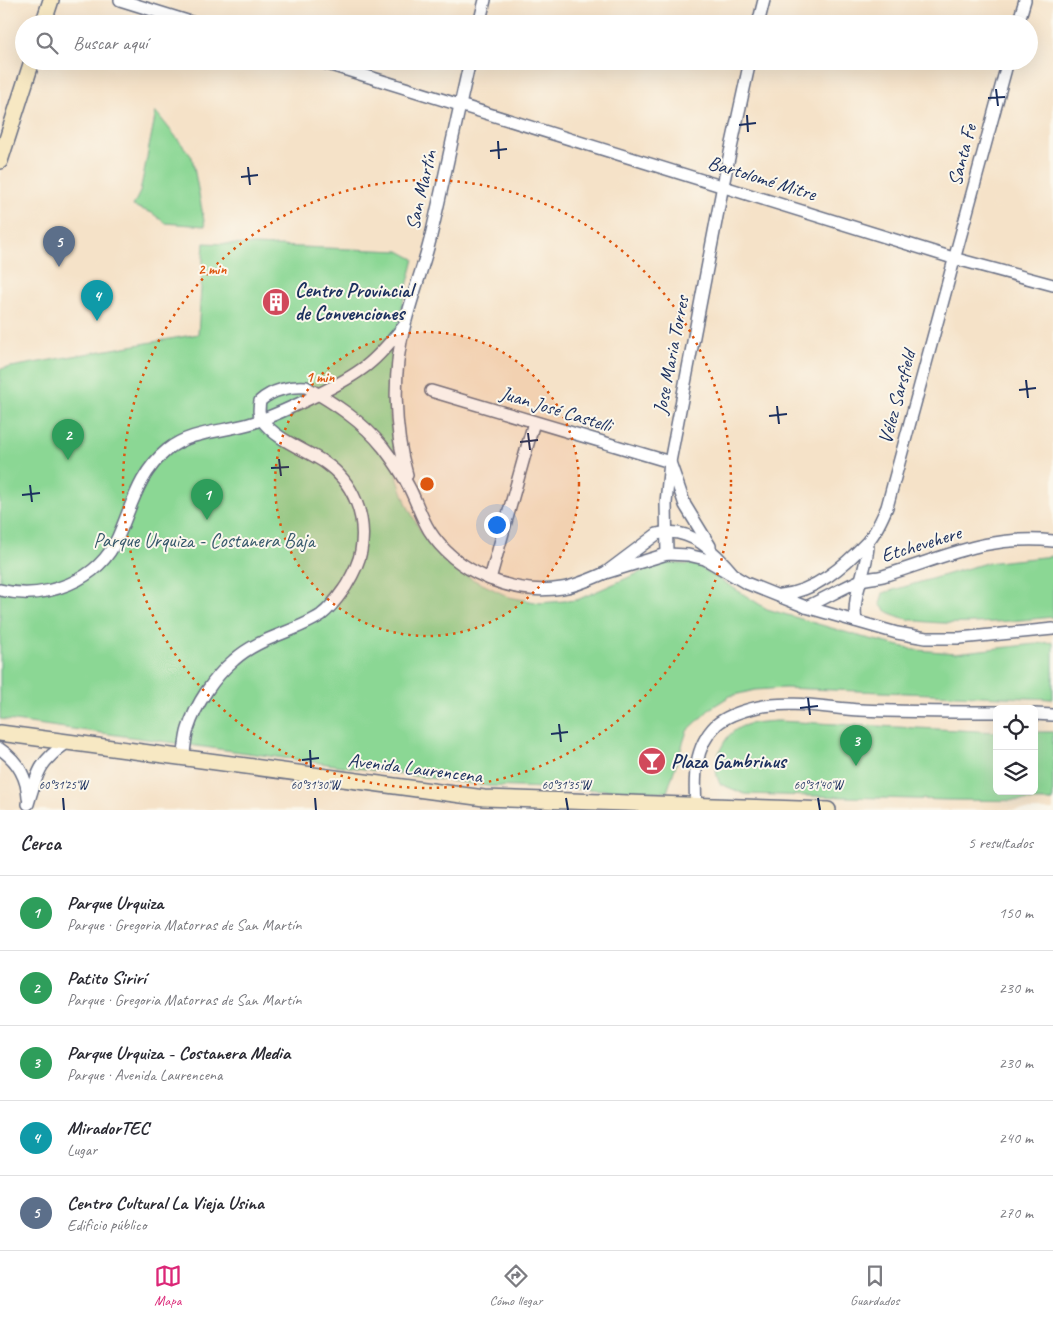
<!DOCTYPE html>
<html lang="es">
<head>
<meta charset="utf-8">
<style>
  body { margin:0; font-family:Caveat,sans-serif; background:#f7f7f7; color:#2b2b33 }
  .controls { position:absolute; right:15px; bottom:15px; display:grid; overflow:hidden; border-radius:8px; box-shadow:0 5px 20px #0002 }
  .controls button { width:45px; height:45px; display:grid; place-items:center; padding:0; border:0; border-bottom:1px solid #e1e1e2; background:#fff; color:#2b2b33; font:25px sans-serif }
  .you { position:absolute; left:496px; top:524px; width:18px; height:18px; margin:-12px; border:4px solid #fff; border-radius:50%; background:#1a73e8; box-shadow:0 0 0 8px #1a73e833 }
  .badge { display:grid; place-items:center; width:32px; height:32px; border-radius:50%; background:#db2777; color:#fff; font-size:16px; font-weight:700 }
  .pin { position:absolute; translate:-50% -41px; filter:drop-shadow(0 1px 2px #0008) }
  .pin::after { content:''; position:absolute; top:26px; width:18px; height:15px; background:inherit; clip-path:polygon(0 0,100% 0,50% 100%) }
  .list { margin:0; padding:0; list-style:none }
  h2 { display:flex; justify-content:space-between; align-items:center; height:65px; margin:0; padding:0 20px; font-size:21px }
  h2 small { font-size:16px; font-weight:400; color:#7c7c81 }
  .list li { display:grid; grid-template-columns:32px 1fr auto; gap:15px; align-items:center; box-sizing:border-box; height:75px; padding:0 20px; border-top:1px solid #e1e1e2 }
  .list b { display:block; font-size:19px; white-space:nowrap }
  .list p { margin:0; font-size:16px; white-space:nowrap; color:#7c7c81 }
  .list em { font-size:16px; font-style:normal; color:#7c7c81 }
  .icon { flex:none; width:28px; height:28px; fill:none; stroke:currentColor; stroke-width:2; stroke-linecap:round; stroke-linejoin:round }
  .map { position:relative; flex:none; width:1053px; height:810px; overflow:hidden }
  .search { position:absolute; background:#fff; box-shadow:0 5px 20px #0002; left:15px; right:15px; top:15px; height:55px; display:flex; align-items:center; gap:12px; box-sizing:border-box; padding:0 18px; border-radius:28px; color:#7c7c81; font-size:19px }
  .sheet { height:440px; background:#fff }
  nav { display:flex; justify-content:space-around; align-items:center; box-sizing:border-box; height:70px; border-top:1px solid #e1e1e2; background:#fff; font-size:14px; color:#7c7c81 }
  nav a { display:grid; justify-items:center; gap:2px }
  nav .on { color:#db2777 }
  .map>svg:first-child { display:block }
  .green { fill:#8bd794; stroke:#538379 }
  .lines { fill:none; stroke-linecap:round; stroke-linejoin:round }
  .street-casing { stroke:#676e83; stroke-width:14 }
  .secondary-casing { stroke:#676e83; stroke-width:18 }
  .street { stroke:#fff; stroke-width:11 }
  .secondary { stroke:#f7e8c3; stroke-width:15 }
  .ticks { fill:none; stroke:#1b2f5e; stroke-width:2 }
  .ring { fill:none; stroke:#de5710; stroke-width:2.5; stroke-dasharray:2.5 5 }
  .labels { text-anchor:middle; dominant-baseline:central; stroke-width:4; stroke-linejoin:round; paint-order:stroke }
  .street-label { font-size:20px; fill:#1b2f5e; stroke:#fbf7ec }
  .poi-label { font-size:20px; font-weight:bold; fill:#1b2f5e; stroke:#fbf7ec; text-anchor:start }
  .park-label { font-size:20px; fill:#37596c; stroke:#fbf7ec }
  .ticks-label { font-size:12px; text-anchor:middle; fill:#1b2f5e; stroke:#fbf7ec; stroke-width:4; stroke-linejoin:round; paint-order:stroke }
  .centre { fill:#de5710; stroke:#fbf7ec; stroke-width:2.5 }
  .ring-label { font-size:15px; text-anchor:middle; font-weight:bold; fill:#de5710; stroke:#fbf7ec; stroke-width:4; stroke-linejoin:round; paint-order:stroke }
</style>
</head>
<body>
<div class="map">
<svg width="1053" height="810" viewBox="0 0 1053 810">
  <rect width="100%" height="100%" fill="#fbf7ec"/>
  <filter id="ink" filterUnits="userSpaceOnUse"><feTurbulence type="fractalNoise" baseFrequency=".02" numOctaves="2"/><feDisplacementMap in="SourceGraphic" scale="10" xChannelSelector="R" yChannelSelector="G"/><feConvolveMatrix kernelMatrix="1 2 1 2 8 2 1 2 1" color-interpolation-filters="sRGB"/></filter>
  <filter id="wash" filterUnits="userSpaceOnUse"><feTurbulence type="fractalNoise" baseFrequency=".0096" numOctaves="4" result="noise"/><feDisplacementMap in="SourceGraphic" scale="20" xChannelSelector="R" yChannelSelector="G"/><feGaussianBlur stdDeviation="1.12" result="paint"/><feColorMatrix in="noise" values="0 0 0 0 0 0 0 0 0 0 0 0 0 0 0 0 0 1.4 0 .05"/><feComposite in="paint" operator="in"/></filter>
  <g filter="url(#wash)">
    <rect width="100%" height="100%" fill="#f5e2c8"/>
    <g class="green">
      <path d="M156,112L192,157L205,226L165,223L152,213L133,206L140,192Z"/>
      <path d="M204,243L399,251L414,259L402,306L390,377V416L398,480L407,505L422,534L445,559L472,579L509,597L540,603L577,600L643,571L666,563L697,565L767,609L862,637L916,650L955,653L1053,642V699L785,688L755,690L730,696L711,708L687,731L667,792L488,786L0,719V369L198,334Z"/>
      <path d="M1053,556V617C1019,620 899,635 880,604L883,593L986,563Z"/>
      <path d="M777,721L997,732V791H1034V732H1053V801L947,800L745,794L720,784C715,773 715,764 719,753C731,723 748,723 777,721Z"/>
    </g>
  </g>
  <g filter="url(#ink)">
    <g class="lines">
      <defs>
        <g id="street">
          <path d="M120,0L197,24"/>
          <path d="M479,24L485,0"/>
          <path d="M758,24L764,0"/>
          <path d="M1018,24L1025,0"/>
          <path d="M318,61L953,258L1053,285"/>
          <path d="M431,391L670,462L685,505L710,546"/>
          <path d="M407,475C394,429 392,371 405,324C412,296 423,268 430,240C444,181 456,121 470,61"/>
          <path d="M667,554L666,503L670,462L723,185L750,61"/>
          <path d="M735,576C716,553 690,525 657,534L605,573L667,554L688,555L705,559L746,583L806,607L897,633L926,638H960L1053,629"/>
          <path d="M490,579L534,422"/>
          <path d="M0,590C45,601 99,581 118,537C132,505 139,473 167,450C190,431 222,432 249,424C278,415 337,387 362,369C378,358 391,341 404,326"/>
          <path d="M780,595C815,592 844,566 868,541C876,533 882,518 887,507L1008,61"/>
          <path d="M806,607C824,599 842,588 861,580C868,578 876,578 883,576C943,558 988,534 1053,541"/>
          <path d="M856,621C851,593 869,569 868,541"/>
          <path d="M1034,714L1053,715"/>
          <path d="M0,749C18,761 27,777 28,798"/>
          <path d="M183,759C185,749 185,738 188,729C196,704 214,677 234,660C259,637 294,633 321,615C332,607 339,596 346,586C352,576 359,563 361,551C367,517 354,482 324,462C304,449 276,440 262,420C258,414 259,408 260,401C272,390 290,386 306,387C334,403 362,421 383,447C393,460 403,475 410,489C417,503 421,517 429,530C455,572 513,596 562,588C576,586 591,579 605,573"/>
          <path d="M28,804C38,771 39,762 68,742"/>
          <path d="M696,807C694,777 694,747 716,725C726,716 745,710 758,707C790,700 828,708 860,710C906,712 951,712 997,712"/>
        </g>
        <g id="secondary">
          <path d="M43,24L51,0"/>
          <path d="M0,161L32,61"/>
          <path d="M0,733L484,798L828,810"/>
        </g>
      </defs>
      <use href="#street" class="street-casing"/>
      <use href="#secondary" class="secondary-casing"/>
      <use href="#street" class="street"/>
      <use href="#secondary" class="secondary"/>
    </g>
  </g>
  <path class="ticks" d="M996,89L998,106M988,98L1005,97M747,115L748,132M739,125L756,123M498,141L499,159M490,151L507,149M248,167L250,185M241,177L258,175M1026,380L1028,398M1019,390L1036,388M777,406L779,424M769,416L787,414M528,433L530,450M520,442L538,440M279,459L281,476M271,468L289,467M30,485L32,502M22,495L40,493M808,698L810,715M800,708L818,706M559,724L561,742M551,734L568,732M310,750L311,768M302,760L319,758M63,798L64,810M315,798L316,810M566,798L568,810M818,798L820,810"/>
  <circle cx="427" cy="484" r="152" fill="#de5710" fill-opacity=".12"/>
  <g class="ring">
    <circle cx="427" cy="484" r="152"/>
    <circle cx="427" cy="484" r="304"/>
  </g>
  <defs>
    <symbol id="building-disc" viewBox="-11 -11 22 22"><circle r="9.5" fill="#d1495b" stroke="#fbf7ec"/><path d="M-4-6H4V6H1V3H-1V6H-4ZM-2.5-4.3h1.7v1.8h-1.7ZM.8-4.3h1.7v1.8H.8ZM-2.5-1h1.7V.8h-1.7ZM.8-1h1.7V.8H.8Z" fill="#fff"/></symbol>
    <symbol id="bar-disc" viewBox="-11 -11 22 22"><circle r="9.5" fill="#d1495b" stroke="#fbf7ec"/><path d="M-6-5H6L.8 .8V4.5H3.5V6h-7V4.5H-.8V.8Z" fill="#fff"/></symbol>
  </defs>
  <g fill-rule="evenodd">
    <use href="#building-disc" x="260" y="286" width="32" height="32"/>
    <use href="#bar-disc" x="636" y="745" width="32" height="32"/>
  </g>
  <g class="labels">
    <g class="street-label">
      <text transform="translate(962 155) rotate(-75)">Santa Fe</text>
      <text transform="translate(762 178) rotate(17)">Bartolomé Mitre</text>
      <text transform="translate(421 190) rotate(-77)">San Martín</text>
      <text transform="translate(671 355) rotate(-79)">Jose Maria Torres</text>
      <text transform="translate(897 397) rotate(-75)">Vélez Sarsfield</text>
      <text transform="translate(556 409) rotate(17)">Juan José Castelli</text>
      <text transform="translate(921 544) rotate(-17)">Etchevehere</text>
      <text transform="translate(415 768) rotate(7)">Avenida Laurencena</text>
    </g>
    <g class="poi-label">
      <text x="295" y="290">Centro Provincial<tspan x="295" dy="23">de Convenciones</tspan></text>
      <text x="671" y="761">Plaza Gambrinus</text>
    </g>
    <g class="park-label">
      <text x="204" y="540">Parque Urquiza - Costanera Baja</text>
    </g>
  </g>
  <g class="ticks-label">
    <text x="63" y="789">60°31'25"W</text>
    <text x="315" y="789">60°31'30"W</text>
    <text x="566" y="789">60°31'35"W</text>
    <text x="818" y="789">60°31'40"W</text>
  </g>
  <circle cx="427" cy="484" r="8" class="centre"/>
  <g class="ring-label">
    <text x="212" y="274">2 min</text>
    <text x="320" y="382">1 min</text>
  </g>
</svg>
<div class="controls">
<button><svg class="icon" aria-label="locate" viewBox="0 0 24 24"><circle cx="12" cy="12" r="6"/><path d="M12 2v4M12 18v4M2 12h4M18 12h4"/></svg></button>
<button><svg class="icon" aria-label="layers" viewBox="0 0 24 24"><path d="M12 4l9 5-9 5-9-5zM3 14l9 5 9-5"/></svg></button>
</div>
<div class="you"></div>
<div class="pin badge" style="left:207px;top:520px;background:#2e9e5b">1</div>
<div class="pin badge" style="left:68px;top:460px;background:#2e9e5b">2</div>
<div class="pin badge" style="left:856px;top:766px;background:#2e9e5b">3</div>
<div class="pin badge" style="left:97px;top:321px;background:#0f9aa8">4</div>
<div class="pin badge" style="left:59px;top:267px;background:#5c6f8a">5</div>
<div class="search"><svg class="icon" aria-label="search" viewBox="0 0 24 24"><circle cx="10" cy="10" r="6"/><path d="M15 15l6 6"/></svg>Buscar aquí</div>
</div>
<section class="sheet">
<h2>Cerca<small>5 resultados</small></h2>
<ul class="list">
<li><span class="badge" style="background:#2e9e5b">1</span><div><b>Parque Urquiza</b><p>Parque · Gregoria Matorras de San Martín</p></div><em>150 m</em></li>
<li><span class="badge" style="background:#2e9e5b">2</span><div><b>Patito Sirirí</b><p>Parque · Gregoria Matorras de San Martín</p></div><em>230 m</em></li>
<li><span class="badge" style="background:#2e9e5b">3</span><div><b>Parque Urquiza - Costanera Media</b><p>Parque · Avenida Laurencena</p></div><em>230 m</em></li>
<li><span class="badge" style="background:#0f9aa8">4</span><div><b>MiradorTEC</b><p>Lugar</p></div><em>240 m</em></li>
<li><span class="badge" style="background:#5c6f8a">5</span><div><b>Centro Cultural La Vieja Usina</b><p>Edificio público</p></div><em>270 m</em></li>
</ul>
</section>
<nav>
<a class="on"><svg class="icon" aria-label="map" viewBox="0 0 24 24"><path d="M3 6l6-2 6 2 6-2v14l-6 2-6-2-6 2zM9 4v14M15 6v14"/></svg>Mapa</a>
<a><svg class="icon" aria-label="directions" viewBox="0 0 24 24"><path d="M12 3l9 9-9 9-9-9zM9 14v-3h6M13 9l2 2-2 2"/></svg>Cómo llegar</a>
<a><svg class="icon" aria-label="saved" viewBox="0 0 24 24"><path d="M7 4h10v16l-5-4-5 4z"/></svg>Guardados</a>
</nav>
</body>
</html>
